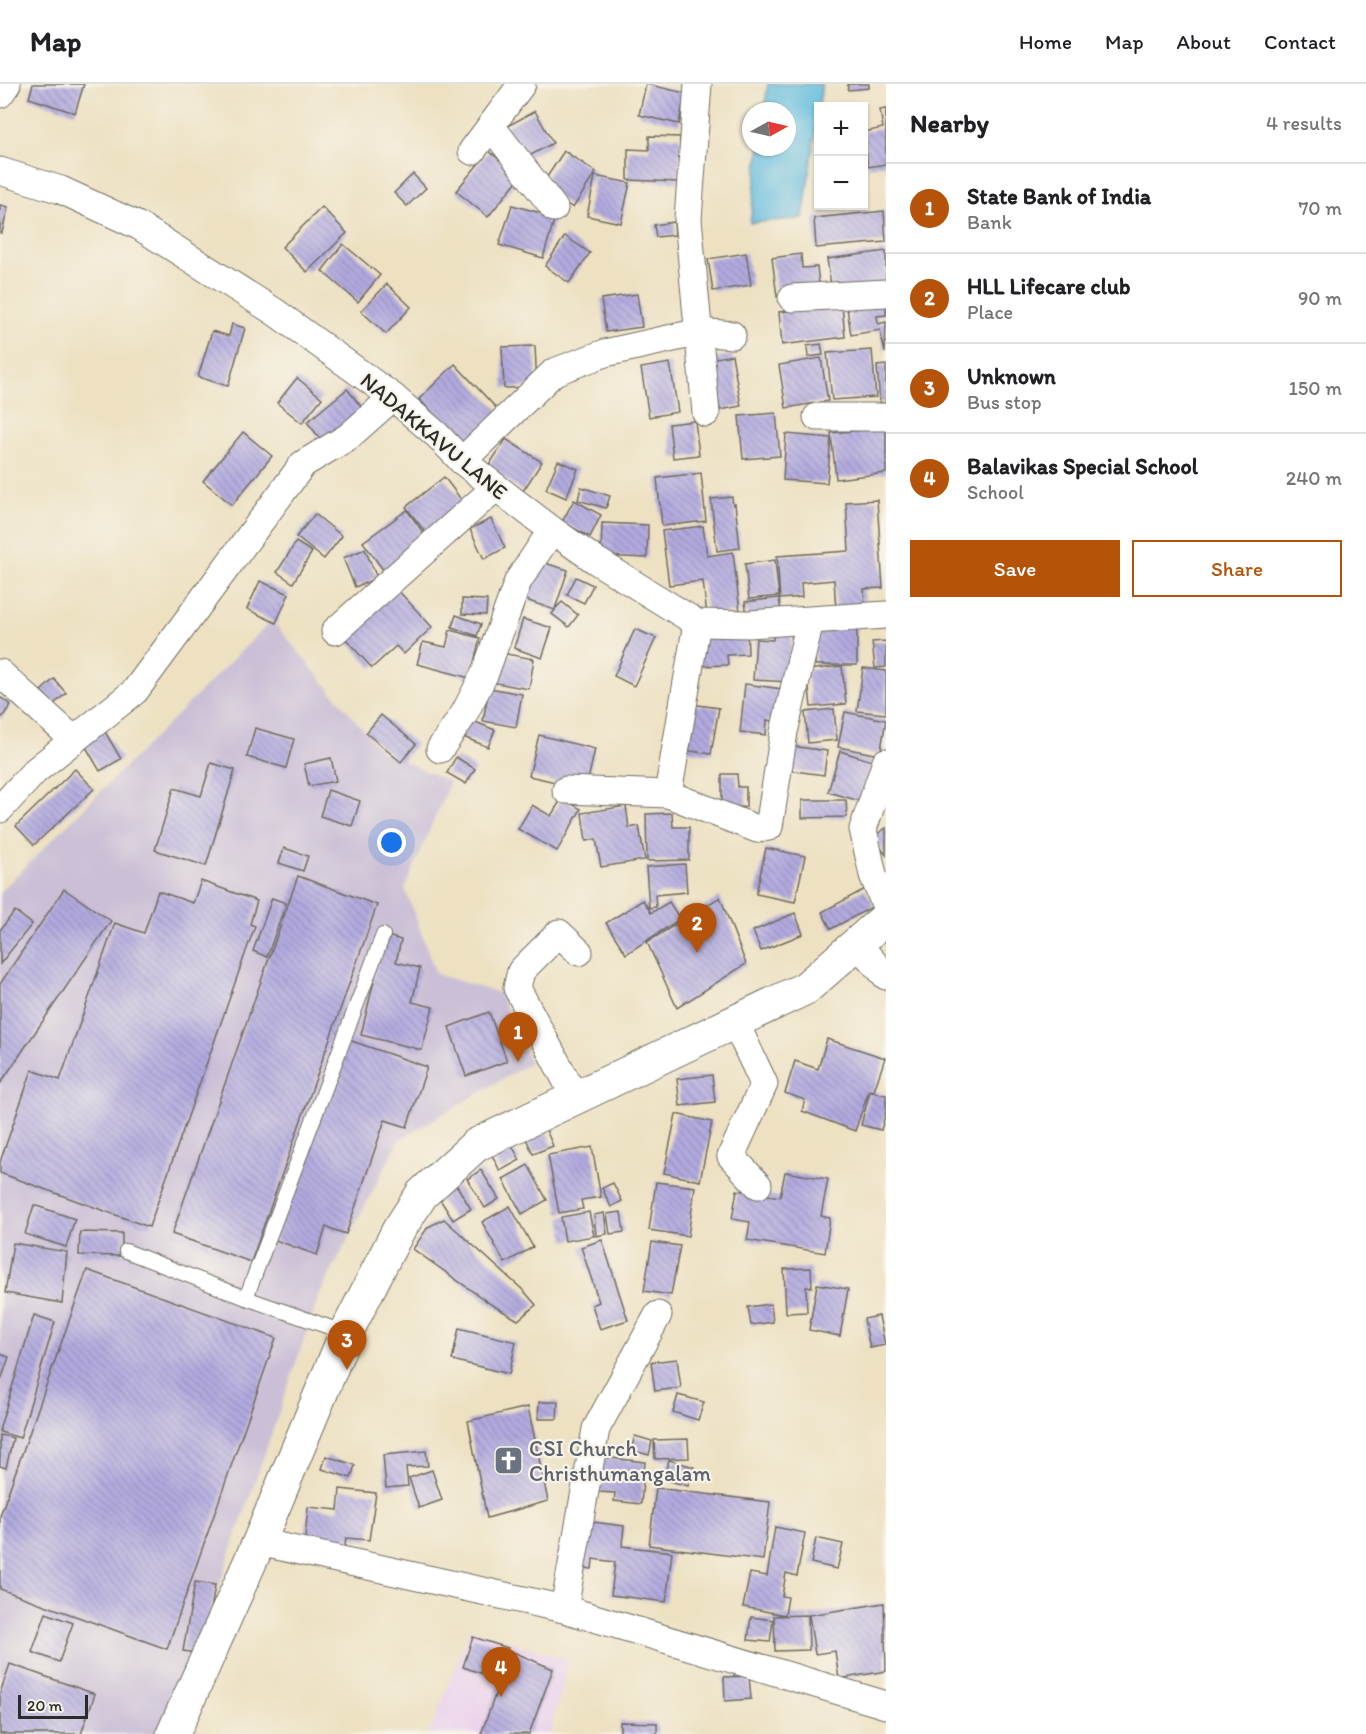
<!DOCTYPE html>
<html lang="en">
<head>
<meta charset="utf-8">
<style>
  body { margin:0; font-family:Itim,sans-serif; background:#f2f2f2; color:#202124 }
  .controls { position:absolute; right:18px; top:18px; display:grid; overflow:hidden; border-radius:0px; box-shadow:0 2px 4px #0004 }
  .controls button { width:54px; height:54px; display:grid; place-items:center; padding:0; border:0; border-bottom:2px solid #e0e0e0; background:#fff; color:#202124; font:30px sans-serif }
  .compass { position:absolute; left:742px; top:18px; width:54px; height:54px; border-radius:50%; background:#fff; box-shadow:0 2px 4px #0004; rotate:82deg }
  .scale { position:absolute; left:18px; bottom:15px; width:70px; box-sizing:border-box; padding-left:6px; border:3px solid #2b2b2b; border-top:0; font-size:16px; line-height:21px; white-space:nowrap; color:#2b2b2b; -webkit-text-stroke:4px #f7f3e8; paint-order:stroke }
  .you { position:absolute; left:392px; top:759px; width:21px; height:21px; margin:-15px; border:4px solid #fff; border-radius:50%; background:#1a73e8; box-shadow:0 0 0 9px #1a73e833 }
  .badge { display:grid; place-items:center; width:39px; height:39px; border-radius:50%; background:#b45309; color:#fff; font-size:20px; font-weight:700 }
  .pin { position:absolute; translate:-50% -50px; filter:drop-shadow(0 2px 3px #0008) }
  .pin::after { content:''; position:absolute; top:32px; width:21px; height:18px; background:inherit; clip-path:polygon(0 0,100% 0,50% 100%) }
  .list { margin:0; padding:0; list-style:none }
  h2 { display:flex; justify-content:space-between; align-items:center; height:78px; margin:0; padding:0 24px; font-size:26px }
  h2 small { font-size:20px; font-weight:400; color:#757577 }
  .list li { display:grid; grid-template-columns:39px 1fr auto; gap:18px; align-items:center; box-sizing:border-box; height:90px; padding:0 24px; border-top:2px solid #e0e0e0 }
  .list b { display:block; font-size:22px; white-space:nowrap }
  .list p { margin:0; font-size:20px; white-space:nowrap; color:#757577 }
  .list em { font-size:20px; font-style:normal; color:#757577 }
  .actions { display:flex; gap:12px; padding:18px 24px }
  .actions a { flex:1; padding:14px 0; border:2px solid #b45309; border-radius:0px; text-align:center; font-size:21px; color:#b45309 }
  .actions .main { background:#b45309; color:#fff }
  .map { position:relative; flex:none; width:886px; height:1650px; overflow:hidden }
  header { display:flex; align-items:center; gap:36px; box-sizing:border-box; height:84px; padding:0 30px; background:#fff; border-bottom:2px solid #e0e0e0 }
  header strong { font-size:28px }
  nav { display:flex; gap:33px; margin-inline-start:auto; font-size:21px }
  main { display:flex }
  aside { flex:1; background:#fff }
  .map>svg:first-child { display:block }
  .built { fill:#ead1ec }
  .industrial { fill:#cabfd6 }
  .water { fill:#60bbde; stroke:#467384; stroke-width:1.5 }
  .building { fill:url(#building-back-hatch) }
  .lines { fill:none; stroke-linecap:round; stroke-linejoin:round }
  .lane-casing { stroke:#6f6b60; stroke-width:16 }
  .street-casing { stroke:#6f6b60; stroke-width:29 }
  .secondary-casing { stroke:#6f6b60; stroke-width:35 }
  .lane { stroke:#fff; stroke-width:14 }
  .street { stroke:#fff; stroke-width:27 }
  .secondary { stroke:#fff; stroke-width:33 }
  .labels { text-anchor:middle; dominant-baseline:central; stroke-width:4.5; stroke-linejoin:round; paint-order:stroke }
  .street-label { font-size:22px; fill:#2b2b2b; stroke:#f7f3e8 }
  .worship-label { font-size:22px; fill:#5b616d; stroke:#f7f3e8; text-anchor:start }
</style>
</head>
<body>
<header>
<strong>Map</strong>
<nav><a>Home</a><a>Map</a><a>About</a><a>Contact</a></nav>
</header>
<main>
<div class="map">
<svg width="886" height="1650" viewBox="0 0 886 1650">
  <defs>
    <pattern id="building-back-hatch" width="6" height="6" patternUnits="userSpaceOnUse" patternTransform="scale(1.5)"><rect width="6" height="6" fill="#b3abe0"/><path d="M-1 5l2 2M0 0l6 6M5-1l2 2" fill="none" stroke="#928bb6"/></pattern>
  </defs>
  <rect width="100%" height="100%" fill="#f7f3e8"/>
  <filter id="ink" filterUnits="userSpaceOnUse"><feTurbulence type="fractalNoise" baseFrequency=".0167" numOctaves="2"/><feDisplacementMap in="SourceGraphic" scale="12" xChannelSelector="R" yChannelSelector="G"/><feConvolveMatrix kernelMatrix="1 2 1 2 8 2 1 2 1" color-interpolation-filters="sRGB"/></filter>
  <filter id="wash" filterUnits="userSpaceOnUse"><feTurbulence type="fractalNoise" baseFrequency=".008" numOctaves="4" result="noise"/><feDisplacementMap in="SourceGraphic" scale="24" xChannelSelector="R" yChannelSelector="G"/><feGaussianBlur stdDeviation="1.35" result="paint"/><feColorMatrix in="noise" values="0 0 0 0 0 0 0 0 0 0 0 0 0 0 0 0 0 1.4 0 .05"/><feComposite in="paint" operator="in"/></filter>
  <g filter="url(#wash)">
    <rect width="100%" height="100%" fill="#ede1c2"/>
    <path class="built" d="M470,1545L569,1576L550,1650H429Z"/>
    <path class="industrial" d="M272,536L381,667L450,698L405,804L436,890L499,909L530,979L399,1056L319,1212L168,1650H0V808Z"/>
    <path class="water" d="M768,0H822L803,134L750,139L760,63H787V27H764Z"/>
    <g id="blocks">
      <g class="building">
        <path d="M33,0H84L75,29L29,14Z"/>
        <path d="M646,0L685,9L679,40L639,31Z"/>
        <path d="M848,0H869V4L848,6Z"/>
        <path d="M886,25V80L868,83L864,48L883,44L880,26Z"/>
        <path d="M535,27L553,59L522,76L504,44Z"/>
        <path d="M649,52L680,53L679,98L628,96V65L649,66Z"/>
        <path d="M489,67L520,93L488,133L456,107Z"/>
        <path d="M564,67L596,88L573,124L541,102Z"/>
        <path d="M413,90L426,104L407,122L394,109Z"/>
        <path d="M595,92L630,99L621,139L587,132Z"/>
        <path d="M0,121L8,123L2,149H0Z"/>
        <path d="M512,121L555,133L543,174L499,161Z"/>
        <path d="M322,123L347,149L307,188L282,163Z"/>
        <path d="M884,127L886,158L816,164L814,134Z"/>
        <path d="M674,138L675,151L656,153L654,141Z"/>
        <path d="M565,152L590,169L569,199L545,182Z"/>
        <path d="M343,160L380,191L358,218L322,187Z"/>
        <path d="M886,167V206L833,215L827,175Z"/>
        <path d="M746,169L751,201L713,207L708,175Z"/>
        <path d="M801,170L802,184L817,183L820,208L777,213L772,174Z"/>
        <path d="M387,200L411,223L386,250L361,227Z"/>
        <path d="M637,210L642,243L606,248L601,215Z"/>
        <path d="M886,217V231L877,232L878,240L886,238L885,269L880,246L851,251L847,224Z"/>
        <path d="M842,221L845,253L782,261L779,228Z"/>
        <path d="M232,240L245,244L228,302L198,293L212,247L229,252Z"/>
        <path d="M821,260L823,271L808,273L807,262Z"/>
        <path d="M535,262L537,303L504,304L502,263Z"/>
        <path d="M872,266L876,313L832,316L827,269Z"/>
        <path d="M732,271L741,322L720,326L710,275Z"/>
        <path d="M821,274L828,317L786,324L779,281Z"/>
        <path d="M670,279L678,328L649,333L641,284Z"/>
        <path d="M455,280L499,327L462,361L419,315Z"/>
        <path d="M886,281V319H880L877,282Z"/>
        <path d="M297,294L322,314L302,339L277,319Z"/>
        <path d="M347,305L366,329L326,362L307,338Z"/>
        <path d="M776,329L780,372L743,375L739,332Z"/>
        <path d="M695,337L699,371L673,374L669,340Z"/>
        <path d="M886,344V389L836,395L831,349Z"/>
        <path d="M243,348L272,372L232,421L203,397Z"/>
        <path d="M786,350L831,354L827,399L783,396Z"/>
        <path d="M506,355L542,378L523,407L487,384Z"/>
        <path d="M558,377L578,385L566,414L546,405Z"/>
        <path d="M701,389L706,437L662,442L657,394Z"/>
        <path d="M444,393L467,423L429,453L406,423Z"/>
        <path d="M581,403L610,412L606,424L578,416Z"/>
        <path d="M732,413L733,421L735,420L740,464L717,467L711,415Z"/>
        <path d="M574,416L601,431L590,453L562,438Z"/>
        <path d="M877,416L883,504L864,505L865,524L836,526L834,496L801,499L802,513L780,515L777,472L849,467L846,418Z"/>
        <path d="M407,426L430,458L386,490L363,458Z"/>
        <path d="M315,430L342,452L324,475L296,453Z"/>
        <path d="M491,435L505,464L484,475L470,445Z"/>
        <path d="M602,439L648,441L647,474L601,472Z"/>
        <path d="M703,442L707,472L733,468L740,528L707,532L703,497L669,501L662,447Z"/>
        <path d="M296,458L312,468L293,499L277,488Z"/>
        <path d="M365,465L377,494L355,503L343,474Z"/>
        <path d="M775,476L779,512L749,515L745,480Z"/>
        <path d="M538,477L568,486L555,525L562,518L578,531L569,543L552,530L555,526L526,516Z"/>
        <path d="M576,493L593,501L584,519L567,511Z"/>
        <path d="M260,497L289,510L276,539L247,525Z"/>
        <path d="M394,502L432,543L404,570L396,562L372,584L342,551Z"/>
        <path d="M779,514L781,528L747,532L745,518Z"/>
        <path d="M462,515L487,516L486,531L462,530Z"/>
        <path d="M456,531L481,540L477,552L452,543Z"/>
        <path d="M523,535L552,544L542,574L514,564Z"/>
        <rect x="815" y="543" width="42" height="38"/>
        <path d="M635,545L656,554L634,602L614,592Z"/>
        <path d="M747,545L748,570L727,571L728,581L699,582L697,547Z"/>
        <path d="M774,545L792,546L789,598L753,596L756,555L773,556Z"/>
        <path d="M450,546L480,554L470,594L417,580L423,558L446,563Z"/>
        <path d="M886,557V583L875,584L872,558Z"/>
        <path d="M501,569L534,575L529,605L496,599Z"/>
        <path d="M842,582L846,620L811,623L807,586Z"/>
        <path d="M863,584L886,587V630L857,627Z"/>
        <path d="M54,595L66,609L54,620L41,607Z"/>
        <path d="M745,600L782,605L779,638L767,636L766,651L740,648Z"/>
        <path d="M489,604L522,610L516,643L483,637Z"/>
        <path d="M0,613L11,621L0,636Z"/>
        <path d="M691,620L719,624L711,670L684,666Z"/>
        <path d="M834,625L837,656L808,659L805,628Z"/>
        <path d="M845,628L886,636L880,671L838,663Z"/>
        <path d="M381,631L416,660L401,678L366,649Z"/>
        <path d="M468,635L495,646L488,663L461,652Z"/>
        <path d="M255,644L294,655L286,684L247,673Z"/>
        <path d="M104,646L121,675L100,687L83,658Z"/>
        <path d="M539,651L595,665L586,705L529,692Z"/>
        <path d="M791,662L827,667L824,691L787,686Z"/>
        <path d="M840,667L872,677L860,717L828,708Z"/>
        <path d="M456,673L475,685L466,700L447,689Z"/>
        <path d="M331,674L336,697L309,702L304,680Z"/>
        <path d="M211,679L235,686L206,782L155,766L174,704L201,712Z"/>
        <path d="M75,685L94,705L34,761L16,742Z"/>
        <path d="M722,690H737L738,703H746V723L722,724Z"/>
        <path d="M328,706L360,717L352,742L320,732Z"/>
        <path d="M562,714L581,725L557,767L518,745L532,721L551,732Z"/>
        <path d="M802,716H846L847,733L802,734Z"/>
        <path d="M626,722L629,744L639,742L645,776L601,783L596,755L586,757L582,729Z"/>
        <path d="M672,729L673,743H689V776L647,777L646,730Z"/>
        <path d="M886,744V771L873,753Z"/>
        <path d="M284,764L308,772L303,787L279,779Z"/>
        <path d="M766,764L805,772L795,818L756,810Z"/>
        <path d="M685,780L687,808L655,811L656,823L649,824L646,783Z"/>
        <path d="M298,792L377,821L251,1178L172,1150Z"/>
        <path d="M201,797L257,817L250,840L255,842L149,1143L0,1089V1078L32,986L60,996L115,839L144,849L158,807L193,819Z"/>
        <path d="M64,805L111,837L0,1000V900Z"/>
        <path d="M865,805L874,822L831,845L822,828Z"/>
        <path d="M720,813L746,880L677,924L647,858Z"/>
        <path d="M272,814L286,819L267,873L253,867Z"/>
        <path d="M643,816L651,829L669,818L680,835L626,870L606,839Z"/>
        <path d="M15,827L32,840L0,880V846Z"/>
        <path d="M795,829L803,850L761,867L753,847Z"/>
        <path d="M385,851L401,856L396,878L420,884L412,918L433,923L422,966L361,951Z"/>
        <path d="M489,928L507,977L466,992L449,943Z"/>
        <path d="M343,954L427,983L407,1043L385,1036L346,1150L326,1143L317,1171L275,1156Z"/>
        <path d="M827,955L885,974L874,1007L869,1006L855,1047L802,1027L805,1016L785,1009L795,977L818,985Z"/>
        <path d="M712,991L715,1018L680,1022L677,995Z"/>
        <path d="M870,1007L886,1011V1028L881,1046L861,1041Z"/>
        <path d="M676,1030L712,1038L700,1097L664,1089Z"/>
        <path d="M544,1041L553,1062L533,1070L524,1050Z"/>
        <path d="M511,1060L520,1076L500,1087L492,1071Z"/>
        <path d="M592,1063L601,1113L581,1116L583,1125L559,1129L548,1071Z"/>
        <path d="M528,1081L547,1116L522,1130L503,1095Z"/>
        <path d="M481,1086L499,1115L485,1124L467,1095Z"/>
        <path d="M785,1088L828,1095L821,1132L830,1134L825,1169L747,1156L750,1138L732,1135L737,1106L780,1113Z"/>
        <path d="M656,1098L695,1103L688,1152L649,1146Z"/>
        <path d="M613,1099L622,1117L611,1123L602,1104Z"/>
        <path d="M457,1102L471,1125L453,1136L439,1114Z"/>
        <path d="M34,1121L75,1135L66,1163L25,1150Z"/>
        <path d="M510,1122L533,1163L505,1179L482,1138Z"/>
        <path d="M589,1128L594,1152L565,1157L561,1133Z"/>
        <path d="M621,1128L624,1148L610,1150L607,1130Z"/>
        <path d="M604,1129L607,1150L596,1152L594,1131Z"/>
        <path d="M444,1135L524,1207L536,1221L518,1236L492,1221L413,1165L428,1143Z"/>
        <path d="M80,1148L122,1149V1172L79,1171Z"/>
        <path d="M602,1156L628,1236L600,1245L592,1221L599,1218L581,1163Z"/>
        <path d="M652,1158L680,1162L671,1211L644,1207Z"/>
        <path d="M13,1159L67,1168L62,1219L5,1209Z"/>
        <path d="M811,1184L812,1203H806L807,1228L786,1229L784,1185Z"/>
        <path d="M87,1186L276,1254L167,1565L0,1505V1432Z"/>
        <path d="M817,1200L848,1205L840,1252L809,1246Z"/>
        <path d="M771,1220L773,1238L751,1241L748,1223Z"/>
        <path d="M34,1231L55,1238L20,1354L0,1348V1343Z"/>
        <path d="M879,1232L885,1261L870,1264L864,1235Z"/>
        <path d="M459,1244L516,1258L509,1290L452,1276Z"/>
        <path d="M0,1270L9,1273L0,1299Z"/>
        <path d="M677,1275L681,1304L655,1307L651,1278Z"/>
        <path d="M678,1311L704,1318L698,1336L673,1328Z"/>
        <path d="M539,1318H558L557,1335H538Z"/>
        <path d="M528,1323L548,1417L487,1434L468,1337Z"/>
        <path d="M0,1351L13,1354L6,1384L0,1382Z"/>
        <path d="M635,1352L652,1357L649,1371L631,1366Z"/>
        <path d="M688,1355L689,1374L655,1375L654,1356Z"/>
        <path d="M426,1367L428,1382L406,1383L408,1402L386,1404L383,1371Z"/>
        <path d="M326,1372L355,1381L351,1394L322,1385Z"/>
        <path d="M602,1373L645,1378L641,1420L614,1417L615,1409L598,1408Z"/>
        <path d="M669,1376L694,1383L688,1402L663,1395Z"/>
        <path d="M432,1386L442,1416L419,1424L409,1394Z"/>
        <path d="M656,1404L770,1418L763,1476L649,1461Z"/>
        <path d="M340,1405L376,1409L369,1456L346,1454L344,1468L304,1464L308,1423L338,1426Z"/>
        <path d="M577,1436L624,1442L622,1462L672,1468L666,1518L611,1511L615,1478L593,1475L592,1485L571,1483Z"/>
        <path d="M775,1443L805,1449L797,1492L786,1489L782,1512L788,1513L785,1531L743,1523L750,1489L767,1492Z"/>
        <path d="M816,1454L843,1460L837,1485L811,1479Z"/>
        <path d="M195,1498L215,1501L204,1570L183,1567Z"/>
        <path d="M884,1519L886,1587L839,1595L835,1567L815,1570L809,1531Z"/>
        <path d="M46,1529L73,1539L59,1578L32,1568Z"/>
        <path d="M808,1531L809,1566L775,1567L774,1532Z"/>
        <path d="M751,1533L773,1536L770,1558L748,1556Z"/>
        <path d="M473,1553L508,1564L498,1595L463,1583Z"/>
        <path d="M511,1567L553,1585L529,1650H481Z"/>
        <path d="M10,1580L95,1610L81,1650H0V1609Z"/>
        <path d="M749,1592L751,1615L725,1617L724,1593Z"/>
        <path d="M620,1638L657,1639V1650H620Z"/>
      </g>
    </g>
  </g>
  <g filter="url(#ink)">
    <use href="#blocks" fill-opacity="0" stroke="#6f6b60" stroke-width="1.5"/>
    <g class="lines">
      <defs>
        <g id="lane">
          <path d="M126,1167L246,1214L346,1249"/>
          <path d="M246,1214L383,851"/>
        </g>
        <g id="street">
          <path d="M698,0L688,135L706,329"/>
          <path d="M0,10L7,0"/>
          <path d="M491,42L554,124"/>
          <path d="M472,67L522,0"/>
          <path d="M0,87L61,106L139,142L275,228L393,313L437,351L462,377L552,446L595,476L697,539L749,540L886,531"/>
          <path d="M792,214L886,209"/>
          <path d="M817,333H886"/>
          <path d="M462,377L554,288L605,269L700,248L732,251"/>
          <path d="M335,547L495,404"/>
          <path d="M0,589L74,656"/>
          <path d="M440,665L464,630L485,589L518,497L552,446"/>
          <path d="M886,678L863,745L873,791L886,823"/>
          <path d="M566,706L668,710L697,539"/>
          <path d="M668,710L757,745L769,743L784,648L810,537"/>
          <path d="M0,725L35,687L135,607L303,380L348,353L393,313"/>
          <path d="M856,859L886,892"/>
          <path d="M735,938L764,1000L731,1072L758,1101"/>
          <path d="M576,1015L517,904L521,887L559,849L579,868"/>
          <path d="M259,1458L564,1525L886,1621"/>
          <path d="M564,1525L596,1345L658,1231"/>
        </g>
        <path id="secondary" d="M173,1650L259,1458L346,1249L398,1147L422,1110L476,1061L806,904L886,834"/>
      </defs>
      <use href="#lane" class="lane-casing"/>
      <use href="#street" class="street-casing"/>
      <use href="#secondary" class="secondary-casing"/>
      <use href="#lane" class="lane"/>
      <use href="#street" class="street"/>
      <use href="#secondary" class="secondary"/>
    </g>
  </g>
  <defs>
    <symbol id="church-square" viewBox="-11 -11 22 22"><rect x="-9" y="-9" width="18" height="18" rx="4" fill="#6b7280" stroke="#f7f3e8"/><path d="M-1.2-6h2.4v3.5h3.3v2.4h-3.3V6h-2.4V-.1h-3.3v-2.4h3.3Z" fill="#fff"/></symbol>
  </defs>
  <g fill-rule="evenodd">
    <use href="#church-square" x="492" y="1360" width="33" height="33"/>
  </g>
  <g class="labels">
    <g class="street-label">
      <text transform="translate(434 352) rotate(40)">NADAKKAVU LANE</text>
    </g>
    <g class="worship-label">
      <text x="529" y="1364">CSI Church<tspan x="529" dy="25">Christhumangalam</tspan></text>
    </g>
  </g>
</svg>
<div class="controls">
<button>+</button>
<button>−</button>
</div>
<svg class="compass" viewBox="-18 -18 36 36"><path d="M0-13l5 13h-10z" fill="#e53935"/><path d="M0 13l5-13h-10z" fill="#757577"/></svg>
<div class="scale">20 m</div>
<div class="you"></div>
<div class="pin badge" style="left:518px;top:978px">1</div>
<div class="pin badge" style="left:697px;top:869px">2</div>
<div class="pin badge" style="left:347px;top:1286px">3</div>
<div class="pin badge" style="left:501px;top:1613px">4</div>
</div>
<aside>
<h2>Nearby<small>4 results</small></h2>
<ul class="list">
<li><span class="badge">1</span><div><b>State Bank of India</b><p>Bank</p></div><em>70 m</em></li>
<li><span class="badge">2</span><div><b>HLL Lifecare club</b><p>Place</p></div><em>90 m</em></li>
<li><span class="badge">3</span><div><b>Unknown</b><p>Bus stop</p></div><em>150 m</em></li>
<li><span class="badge">4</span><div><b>Balavikas Special School</b><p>School</p></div><em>240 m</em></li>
</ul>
<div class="actions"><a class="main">Save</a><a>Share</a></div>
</aside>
</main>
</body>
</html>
